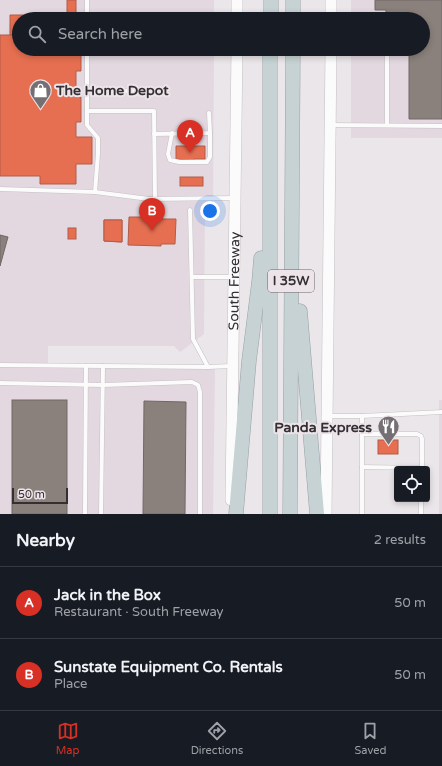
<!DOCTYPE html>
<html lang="en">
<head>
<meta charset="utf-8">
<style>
  body { margin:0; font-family:"Varela Round",sans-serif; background:#20242c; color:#f1f3f6 }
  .controls { position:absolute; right:12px; bottom:12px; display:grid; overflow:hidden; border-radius:4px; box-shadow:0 2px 6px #0003 }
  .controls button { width:36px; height:36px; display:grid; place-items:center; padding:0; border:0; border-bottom:1px solid #363941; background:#171b24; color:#f1f3f6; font:20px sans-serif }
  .scale { position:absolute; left:12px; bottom:10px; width:56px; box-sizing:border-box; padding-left:4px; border:2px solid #332f32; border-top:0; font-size:11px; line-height:14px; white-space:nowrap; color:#332f32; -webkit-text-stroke:3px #ede4ea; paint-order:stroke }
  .you { position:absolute; left:210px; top:211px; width:14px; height:14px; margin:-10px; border:3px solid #fff; border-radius:50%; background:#1a73e8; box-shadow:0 0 0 6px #1a73e833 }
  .badge { display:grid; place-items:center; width:26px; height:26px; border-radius:50%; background:#d93025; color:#fff; font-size:13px; font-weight:700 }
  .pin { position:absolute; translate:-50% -33px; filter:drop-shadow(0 1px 2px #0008) }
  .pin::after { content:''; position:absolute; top:21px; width:14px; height:12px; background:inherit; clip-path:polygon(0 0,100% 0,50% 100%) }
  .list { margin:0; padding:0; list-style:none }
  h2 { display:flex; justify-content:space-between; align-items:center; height:52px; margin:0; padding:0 16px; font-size:17px }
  h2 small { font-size:13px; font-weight:400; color:#9ea1a6 }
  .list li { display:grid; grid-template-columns:26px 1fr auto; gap:12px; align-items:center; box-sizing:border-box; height:72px; padding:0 16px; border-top:1px solid #363941 }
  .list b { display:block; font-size:15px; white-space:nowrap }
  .list p { margin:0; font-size:13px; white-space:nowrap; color:#9ea1a6 }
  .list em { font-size:13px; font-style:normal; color:#9ea1a6 }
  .icon { flex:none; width:22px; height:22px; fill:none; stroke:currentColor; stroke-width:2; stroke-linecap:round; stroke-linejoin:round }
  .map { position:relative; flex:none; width:442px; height:514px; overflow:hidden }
  .search { position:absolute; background:#171b24; box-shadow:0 2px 6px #0003; left:12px; right:12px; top:12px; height:44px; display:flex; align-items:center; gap:10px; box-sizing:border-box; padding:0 14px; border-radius:22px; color:#9ea1a6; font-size:15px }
  .sheet { height:196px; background:#171b24 }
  nav { display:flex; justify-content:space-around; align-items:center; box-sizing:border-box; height:56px; border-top:1px solid #363941; background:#171b24; font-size:11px; color:#9ea1a6 }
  nav a { display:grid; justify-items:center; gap:2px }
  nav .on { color:#d93025 }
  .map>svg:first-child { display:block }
  .built { fill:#e3d8e0 }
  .shops { fill:#e76f51; stroke:#b15c48 }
  .industry { fill:#8a817c; stroke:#706866 }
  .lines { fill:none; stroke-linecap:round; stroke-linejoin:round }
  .service-casing { stroke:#c4c1c3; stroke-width:5 }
  .secondary-casing { stroke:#c4c1c3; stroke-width:12 }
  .motorway-casing { stroke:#96a2a3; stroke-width:15 }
  .service { stroke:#fcfbfc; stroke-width:4 }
  .secondary { stroke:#fcfbfc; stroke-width:11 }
  .motorway { stroke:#c6d2d3; stroke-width:14 }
  .labels { text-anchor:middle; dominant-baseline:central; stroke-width:4; stroke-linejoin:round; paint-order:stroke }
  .shield { fill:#ede4ea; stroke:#6b6569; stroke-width:1 }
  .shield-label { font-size:13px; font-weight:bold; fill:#332f32 }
  .poi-label { font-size:14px; font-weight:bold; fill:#332f32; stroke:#ede4ea; text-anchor:start }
  .street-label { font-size:14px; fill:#332f32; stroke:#ede4ea }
</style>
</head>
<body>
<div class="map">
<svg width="442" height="514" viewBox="0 0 442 514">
  <rect width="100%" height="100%" fill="#ebe6e9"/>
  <g class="built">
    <path d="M0,0H214V19H19V49H214L213,206H205L204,334L180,352L174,346H48V368L215,369L213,514H0Z"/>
    <path d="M351,0H442V138H351V49H423V19H351Z"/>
    <rect x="439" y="400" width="3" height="114"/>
  </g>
  <g class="shops">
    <rect x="67" y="0" width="9" height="19"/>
    <path d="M10,15H51V19H19V35H10Z"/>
    <path d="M0,35H19V49H81V71H76V97H81V122H76V137H92V164H76V184H40V176H0Z"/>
    <path d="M176,146H205V159H194V161H189V160L176,159Z"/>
    <rect x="180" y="177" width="23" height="9"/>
    <path d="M129,217H162V219H176L175,244H161V246L128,245Z"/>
    <path d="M104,220H122V242L104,241Z"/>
    <path d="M104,220H122V242L104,241Z"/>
    <rect x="68" y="228" width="8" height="11"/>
    <rect x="378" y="440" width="20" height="14"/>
  </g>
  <g class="industry">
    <path d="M375,0H442V119H409V49H423V19H386V10H375Z"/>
    <path d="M0,235L8,237L0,266Z"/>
    <rect x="12" y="400" width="55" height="114"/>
    <path d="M144,401L186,402L185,514H143Z"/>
  </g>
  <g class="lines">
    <defs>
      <g id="service">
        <path d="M87,19V0"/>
        <path d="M87,49V125L98,138V154L95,192L149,199L235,198"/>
        <path d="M87,91H154"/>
        <path d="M87,111H154L155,199"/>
        <path d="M330,125L442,126"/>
        <path d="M387,125V49"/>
        <path d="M172,133L168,154L170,160L179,162H207L210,157V133"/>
        <path d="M154,134L210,133L209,113"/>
        <path d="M0,189L95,192"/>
        <path d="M190,210L193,339L208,367L231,366"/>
        <path d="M192,277H232"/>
        <path d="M0,365L208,367"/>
        <path d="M0,383L103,385L192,382L198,385L200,392V514"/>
        <path d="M329,416H362L442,412"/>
        <path d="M362,434H417L421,436L422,439V469"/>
        <path d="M362,467L422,468"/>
        <path d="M85,514L86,366"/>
        <path d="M101,514L103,366"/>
        <path d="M362,514V416"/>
        <path d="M421,514V499"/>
      </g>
      <g id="secondary">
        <path d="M237,0V19"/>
        <path d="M331,19V0"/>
        <path id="s1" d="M231,500L237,49"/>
        <path d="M326,514L331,49"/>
      </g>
      <g id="motorway">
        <path d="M271,19V0"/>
        <path d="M293,19V0"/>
        <path d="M300,311L317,514"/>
        <path d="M236,514L249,361L259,282L261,258"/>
        <path d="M270,514V49"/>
        <path d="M290,514L293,49"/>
      </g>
    </defs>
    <use href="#service" class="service-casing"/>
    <use href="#secondary" class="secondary-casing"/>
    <use href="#motorway" class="motorway-casing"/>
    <use href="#service" class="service"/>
    <use href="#secondary" class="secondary"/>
    <use href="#motorway" class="motorway"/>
  </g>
  <defs>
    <symbol id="shop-pin" viewBox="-11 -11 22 30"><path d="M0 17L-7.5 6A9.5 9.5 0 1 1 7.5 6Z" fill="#736f72" stroke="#ede4ea"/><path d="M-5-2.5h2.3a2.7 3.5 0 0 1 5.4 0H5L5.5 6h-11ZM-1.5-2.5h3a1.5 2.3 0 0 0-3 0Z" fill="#fff"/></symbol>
    <symbol id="restaurant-pin" viewBox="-11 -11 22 30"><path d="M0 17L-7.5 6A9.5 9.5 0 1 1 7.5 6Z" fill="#736f72" stroke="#ede4ea"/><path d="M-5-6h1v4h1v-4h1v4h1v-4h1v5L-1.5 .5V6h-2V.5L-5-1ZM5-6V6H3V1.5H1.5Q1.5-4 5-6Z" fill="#fff"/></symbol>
  </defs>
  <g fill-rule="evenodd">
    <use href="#shop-pin" x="28" y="78" width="25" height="34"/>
    <use href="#restaurant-pin" x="376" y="414" width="25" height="34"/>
  </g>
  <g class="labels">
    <rect class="shield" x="268" y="270" width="46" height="22" rx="3"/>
    <g class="shield-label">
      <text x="291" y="281">I 35W</text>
    </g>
    <g class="poi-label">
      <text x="56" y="90">The Home Depot</text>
      <text x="372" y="427" text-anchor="end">Panda Express</text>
    </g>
    <g class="street-label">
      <text stroke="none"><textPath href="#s1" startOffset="219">South Freeway</textPath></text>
    </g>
  </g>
</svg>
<div class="controls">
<button><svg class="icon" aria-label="locate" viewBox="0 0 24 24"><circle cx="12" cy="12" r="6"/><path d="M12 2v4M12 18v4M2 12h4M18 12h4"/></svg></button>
</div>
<div class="scale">50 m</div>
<div class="you"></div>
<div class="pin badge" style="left:190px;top:153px">A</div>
<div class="pin badge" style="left:152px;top:231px">B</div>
<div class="search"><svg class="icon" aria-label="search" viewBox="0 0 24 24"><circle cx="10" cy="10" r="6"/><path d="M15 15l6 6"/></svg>Search here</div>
</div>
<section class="sheet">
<h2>Nearby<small>2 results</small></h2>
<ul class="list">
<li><span class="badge">A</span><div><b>Jack in the Box</b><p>Restaurant · South Freeway</p></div><em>50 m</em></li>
<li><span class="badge">B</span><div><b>Sunstate Equipment Co. Rentals</b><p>Place</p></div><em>50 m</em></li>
</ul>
</section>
<nav>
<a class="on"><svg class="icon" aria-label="map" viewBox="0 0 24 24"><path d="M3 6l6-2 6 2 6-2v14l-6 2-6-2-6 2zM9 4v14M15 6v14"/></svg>Map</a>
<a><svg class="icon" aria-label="directions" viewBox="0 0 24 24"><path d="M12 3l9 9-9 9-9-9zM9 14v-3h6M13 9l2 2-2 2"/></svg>Directions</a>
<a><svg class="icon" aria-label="saved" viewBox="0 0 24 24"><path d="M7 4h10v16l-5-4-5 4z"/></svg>Saved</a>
</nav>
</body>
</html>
